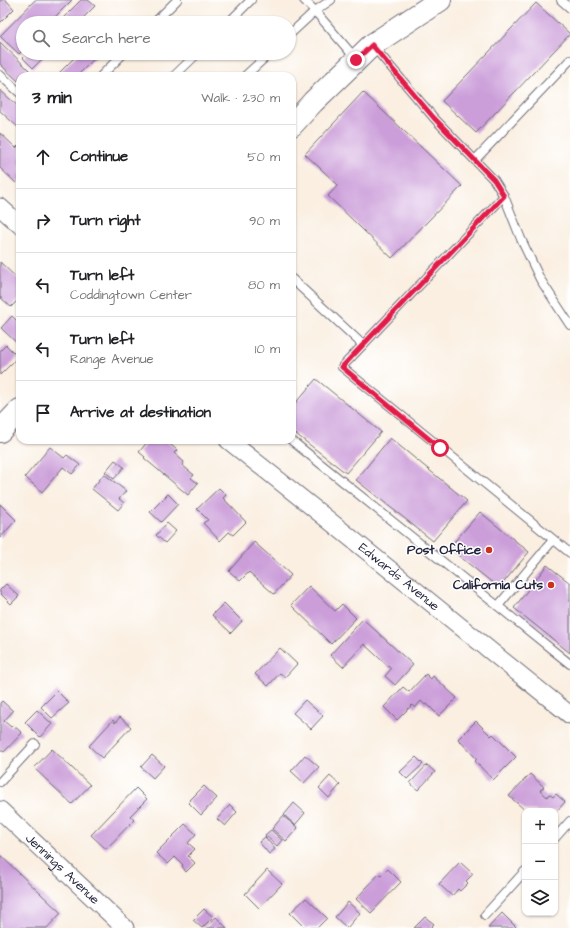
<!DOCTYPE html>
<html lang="en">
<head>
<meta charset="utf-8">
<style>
  body { margin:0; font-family:"Architects Daughter",sans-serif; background:#f2f2f2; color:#202124 }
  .controls { position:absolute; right:12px; bottom:12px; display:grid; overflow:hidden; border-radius:8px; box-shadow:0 1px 3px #0004 }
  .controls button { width:36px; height:36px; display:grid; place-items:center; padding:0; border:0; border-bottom:1px solid #e0e0e0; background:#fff; color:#202124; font:20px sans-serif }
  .stop { position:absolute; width:12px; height:12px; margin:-9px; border:3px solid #e11d48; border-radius:50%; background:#fff }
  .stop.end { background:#e11d48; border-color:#fff; box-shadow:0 1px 4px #0008 }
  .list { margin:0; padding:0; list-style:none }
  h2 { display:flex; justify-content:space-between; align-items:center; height:52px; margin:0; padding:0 16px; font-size:17px }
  h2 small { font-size:13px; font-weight:400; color:#757577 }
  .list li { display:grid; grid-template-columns:26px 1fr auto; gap:12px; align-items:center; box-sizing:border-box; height:64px; padding:0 16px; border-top:1px solid #e0e0e0 }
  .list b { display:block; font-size:15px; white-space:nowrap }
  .list p { margin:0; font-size:13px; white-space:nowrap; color:#757577 }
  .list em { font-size:13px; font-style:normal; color:#757577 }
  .icon { flex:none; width:22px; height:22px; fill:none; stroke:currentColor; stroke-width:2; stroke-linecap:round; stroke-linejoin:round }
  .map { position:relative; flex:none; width:570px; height:928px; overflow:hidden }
  .search { position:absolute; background:#fff; box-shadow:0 1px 3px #0004; left:16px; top:16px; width:280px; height:44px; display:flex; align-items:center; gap:10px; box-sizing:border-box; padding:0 14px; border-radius:22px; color:#757577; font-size:15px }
  .panel { position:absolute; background:#fff; box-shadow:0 1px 3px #0004; left:16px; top:72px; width:280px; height:372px; border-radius:12px }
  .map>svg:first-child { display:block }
  .building { fill:#cb9dd9 }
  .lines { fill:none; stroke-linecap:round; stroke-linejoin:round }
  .lane-casing { stroke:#6e6a75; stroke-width:10 }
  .street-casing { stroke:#6e6a75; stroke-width:19 }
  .secondary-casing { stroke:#6e6a75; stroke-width:24 }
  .lane { stroke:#fff; stroke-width:8 }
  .street { stroke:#fff; stroke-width:17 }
  .secondary { stroke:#fff; stroke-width:22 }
  .route { stroke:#e11d48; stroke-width:5 }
  .poi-dot { fill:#c8321e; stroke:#fff; stroke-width:1.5 }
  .labels { text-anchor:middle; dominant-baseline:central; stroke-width:3; stroke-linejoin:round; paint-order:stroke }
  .poi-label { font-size:13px; font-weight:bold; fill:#22223b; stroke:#fff; text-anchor:end }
  .street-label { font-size:13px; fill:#22223b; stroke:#fff }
</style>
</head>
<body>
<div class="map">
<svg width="570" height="928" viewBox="0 0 570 928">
  <rect width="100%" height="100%" fill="#fff"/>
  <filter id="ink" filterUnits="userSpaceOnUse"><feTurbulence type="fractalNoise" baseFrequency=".025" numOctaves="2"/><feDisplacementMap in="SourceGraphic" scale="8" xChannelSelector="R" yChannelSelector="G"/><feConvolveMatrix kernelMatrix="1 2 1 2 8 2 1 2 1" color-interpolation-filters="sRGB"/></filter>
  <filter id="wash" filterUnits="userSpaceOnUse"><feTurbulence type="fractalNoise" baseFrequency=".012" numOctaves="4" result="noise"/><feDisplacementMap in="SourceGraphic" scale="16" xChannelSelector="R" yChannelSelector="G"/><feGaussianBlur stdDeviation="0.9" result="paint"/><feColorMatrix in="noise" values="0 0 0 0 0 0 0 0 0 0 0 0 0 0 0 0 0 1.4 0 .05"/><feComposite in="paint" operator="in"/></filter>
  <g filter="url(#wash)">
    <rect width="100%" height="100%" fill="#faefe1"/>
    <g id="blocks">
      <g class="building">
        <path d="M0,0H6L14,9L0,23Z"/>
        <path d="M35,0H72L49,23H23V50L19,54L0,36Z"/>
        <path d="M81,0H88L95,6L78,23H58Z"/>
        <path d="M536,3L570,34L476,133L442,101Z"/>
        <path d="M0,42L29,70L23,76H20V79L18,81L0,64Z"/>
        <path d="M28,53H48L33,68L23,58Z"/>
        <path d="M79,53H100L77,76H56Z"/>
        <path d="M0,90L20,108V129L0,111Z"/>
        <path d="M363,92L462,186L392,258L328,196L338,185L305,154Z"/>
        <path d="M0,133L16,148L20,144V178L16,183L0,168Z"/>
        <path d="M0,262L20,281V298L11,307L0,297Z"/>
        <path d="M12,316L20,324V346L1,328Z"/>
        <path d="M6,345L18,357L0,375V351Z"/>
        <path d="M316,379L381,432L346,473L292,431V407Z"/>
        <path d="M390,438L467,501L433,541L356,480Z"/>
        <path d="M149,440H165L177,450L174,453L184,462L182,465L194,475L191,478L198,483L188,495L144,458L145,457L139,452Z"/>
        <path d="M50,447L64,458L67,455L80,465L72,474L63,467L42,492L25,477Z"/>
        <path d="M115,460L124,467L114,479L105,472Z"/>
        <path d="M104,474L126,491L119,499L124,503L118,510L92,489Z"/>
        <path d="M219,488L226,495L223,498L246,522L233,535L229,532L220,541L203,523L208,520L197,509Z"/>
        <path d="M168,494L178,504L161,522L150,512Z"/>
        <path d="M0,504L16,520L0,538Z"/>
        <path d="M480,512L529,552L499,588L449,548Z"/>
        <path d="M167,523L176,531L165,543L156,535Z"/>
        <path d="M254,542L291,575L274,594L249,572L240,581L229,571Z"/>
        <path d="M547,565L570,583V653L514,608Z"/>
        <path d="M6,584L19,596L11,604L0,593V590Z"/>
        <path d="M309,586L335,611L342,604L356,618L331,644L291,605Z"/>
        <path d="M224,603L242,621L231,633L212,615Z"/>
        <path d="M363,619L413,665L395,685L385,676L391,669L364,644L343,667L330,655Z"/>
        <path d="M280,648L297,664L285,677L280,673L268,686L255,674Z"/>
        <path d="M426,674L431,679L433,676L457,698L439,716L427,704L425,705L421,701L415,708L412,705L397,720L384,707L403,687L409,692Z"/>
        <path d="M57,691L69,703L52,718L41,707Z"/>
        <path d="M305,700L323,716L311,729L293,713Z"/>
        <path d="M2,701L13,711L4,721L11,727L13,725L22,733L4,752L0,749V703Z"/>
        <path d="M37,710L52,724L40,737L25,722Z"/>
        <path d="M120,717L131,727L102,758L89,746L113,720L115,723Z"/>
        <path d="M476,721L491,736L493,734L516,757L493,780L475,761L477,759L458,739Z"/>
        <path d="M52,749L90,785L72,804L34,768Z"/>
        <path d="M152,755L164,766L153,778L141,767Z"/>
        <path d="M305,755L319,767L304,783L291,771Z"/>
        <path d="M416,757L423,764L407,779L400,772Z"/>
        <path d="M427,765L435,772L418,790L410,783Z"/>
        <path d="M530,774L544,787L540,790L547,797L549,794L553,797L556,794L565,802L555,813V811H526L509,796Z"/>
        <path d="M330,776L340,785L329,798L319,788Z"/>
        <path d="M204,786L217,798L201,815L188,802Z"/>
        <path d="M136,788L147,799L130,816L134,820L106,849L91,835Z"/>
        <path d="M294,803L305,813L295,825L284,815Z"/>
        <path d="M230,805L237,812L225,826L217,819Z"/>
        <path d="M283,816L298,828L286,841L272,829Z"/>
        <path d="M185,824L196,834L188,843L195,849L188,856L195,863L186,872L182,866L183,865L175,857L168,864L156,853Z"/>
        <path d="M271,830L282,840L277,846L265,835Z"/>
        <path d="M265,837L275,849L269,854L259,842Z"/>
        <path d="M0,855L61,913L47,928H1L0,927Z"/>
        <path d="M460,862L473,874L466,881L468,883L460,891L458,889L452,896L439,884Z"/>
        <path d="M388,869L401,882L371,913L356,899L379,874L381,876Z"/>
        <path d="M267,870L282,884L259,908L245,894Z"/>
        <path d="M306,898L327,918L317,928H305L290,913Z"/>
        <path d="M348,902L360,913L347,928L335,917Z"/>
        <path d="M204,909L213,917L202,928L193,920Z"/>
        <path d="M502,913L517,928H488Z"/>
        <path d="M216,917L227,928H206Z"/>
        <path d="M425,917L434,924L430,928H414Z"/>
      </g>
    </g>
  </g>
  <g filter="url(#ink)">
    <use href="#blocks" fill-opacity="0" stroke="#6e6a75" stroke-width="1"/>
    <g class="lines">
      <defs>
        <g id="lane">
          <path d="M304,0L315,11L356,59"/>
          <path d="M561,0L570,8"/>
          <path d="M154,23L177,0"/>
          <path d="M228,23L251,0"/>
          <path d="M289,35L315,11L331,0"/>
          <path d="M373,46L434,118L494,180L504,196L521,239L540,279L570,325"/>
          <path d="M0,75L20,93"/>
          <path d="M101,76L124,53"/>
          <path d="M174,76L198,53"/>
          <path d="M245,76L270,53"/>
          <path d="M475,160L570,60"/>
          <path d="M504,196L342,367L570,553"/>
          <path d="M292,279L363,345"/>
          <path d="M291,440L570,664"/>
          <path d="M498,606L553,540"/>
          <path d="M0,782L35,744"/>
          <path d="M555,838L570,821"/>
          <path d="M485,915L525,871"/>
        </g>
        <g id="street">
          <path d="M0,207L20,225"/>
          <path id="s1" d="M228,440L326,518L570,715"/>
          <path id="s2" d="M0,810L125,928"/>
        </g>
        <g id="secondary">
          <path d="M292,125L313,102L372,45L440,0"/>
          <path d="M0,431L20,410"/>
        </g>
      </defs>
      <use href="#lane" class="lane-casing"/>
      <use href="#street" class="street-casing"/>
      <use href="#secondary" class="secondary-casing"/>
      <use href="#lane" class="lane"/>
      <use href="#street" class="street"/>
      <use href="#secondary" class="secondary"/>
    </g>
  </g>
  <g class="lines" filter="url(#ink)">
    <path class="route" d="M356,60L372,45L434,118L494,180L504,196L342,367L440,448"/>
  </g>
  <g class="poi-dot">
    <circle cx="489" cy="550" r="4"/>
    <circle cx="551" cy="585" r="4"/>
  </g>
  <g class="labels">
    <g class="poi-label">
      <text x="481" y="550">Post Office</text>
      <text x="543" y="585">California Cuts</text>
    </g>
    <g class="street-label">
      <text stroke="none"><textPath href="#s1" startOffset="219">Edwards Avenue</textPath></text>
      <text stroke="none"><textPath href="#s2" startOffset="86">Jennings Avenue</textPath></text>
    </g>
  </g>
</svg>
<div class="controls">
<button>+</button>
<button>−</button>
<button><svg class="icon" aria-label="layers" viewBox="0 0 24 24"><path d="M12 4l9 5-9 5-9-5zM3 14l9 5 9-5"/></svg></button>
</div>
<div class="stop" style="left:440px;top:448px"></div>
<div class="stop end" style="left:356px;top:60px"></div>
<div class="search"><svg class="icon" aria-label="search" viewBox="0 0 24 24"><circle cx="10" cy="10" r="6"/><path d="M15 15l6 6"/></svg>Search here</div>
<section class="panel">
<h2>3 min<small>Walk · 230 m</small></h2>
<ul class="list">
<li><svg class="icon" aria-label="ahead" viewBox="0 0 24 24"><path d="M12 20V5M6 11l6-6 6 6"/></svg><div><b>Continue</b></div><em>50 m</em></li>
<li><svg class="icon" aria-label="right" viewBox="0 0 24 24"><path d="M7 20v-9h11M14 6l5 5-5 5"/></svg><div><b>Turn right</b></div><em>90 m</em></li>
<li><svg class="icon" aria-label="left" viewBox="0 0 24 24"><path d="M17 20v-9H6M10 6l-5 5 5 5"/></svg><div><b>Turn left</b><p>Coddingtown Center</p></div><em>80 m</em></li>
<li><svg class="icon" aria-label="left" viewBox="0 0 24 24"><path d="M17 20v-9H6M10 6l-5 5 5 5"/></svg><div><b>Turn left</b><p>Range Avenue</p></div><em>10 m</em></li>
<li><svg class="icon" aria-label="arrive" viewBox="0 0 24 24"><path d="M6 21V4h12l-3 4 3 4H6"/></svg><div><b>Arrive at destination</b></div></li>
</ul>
</section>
</div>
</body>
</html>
